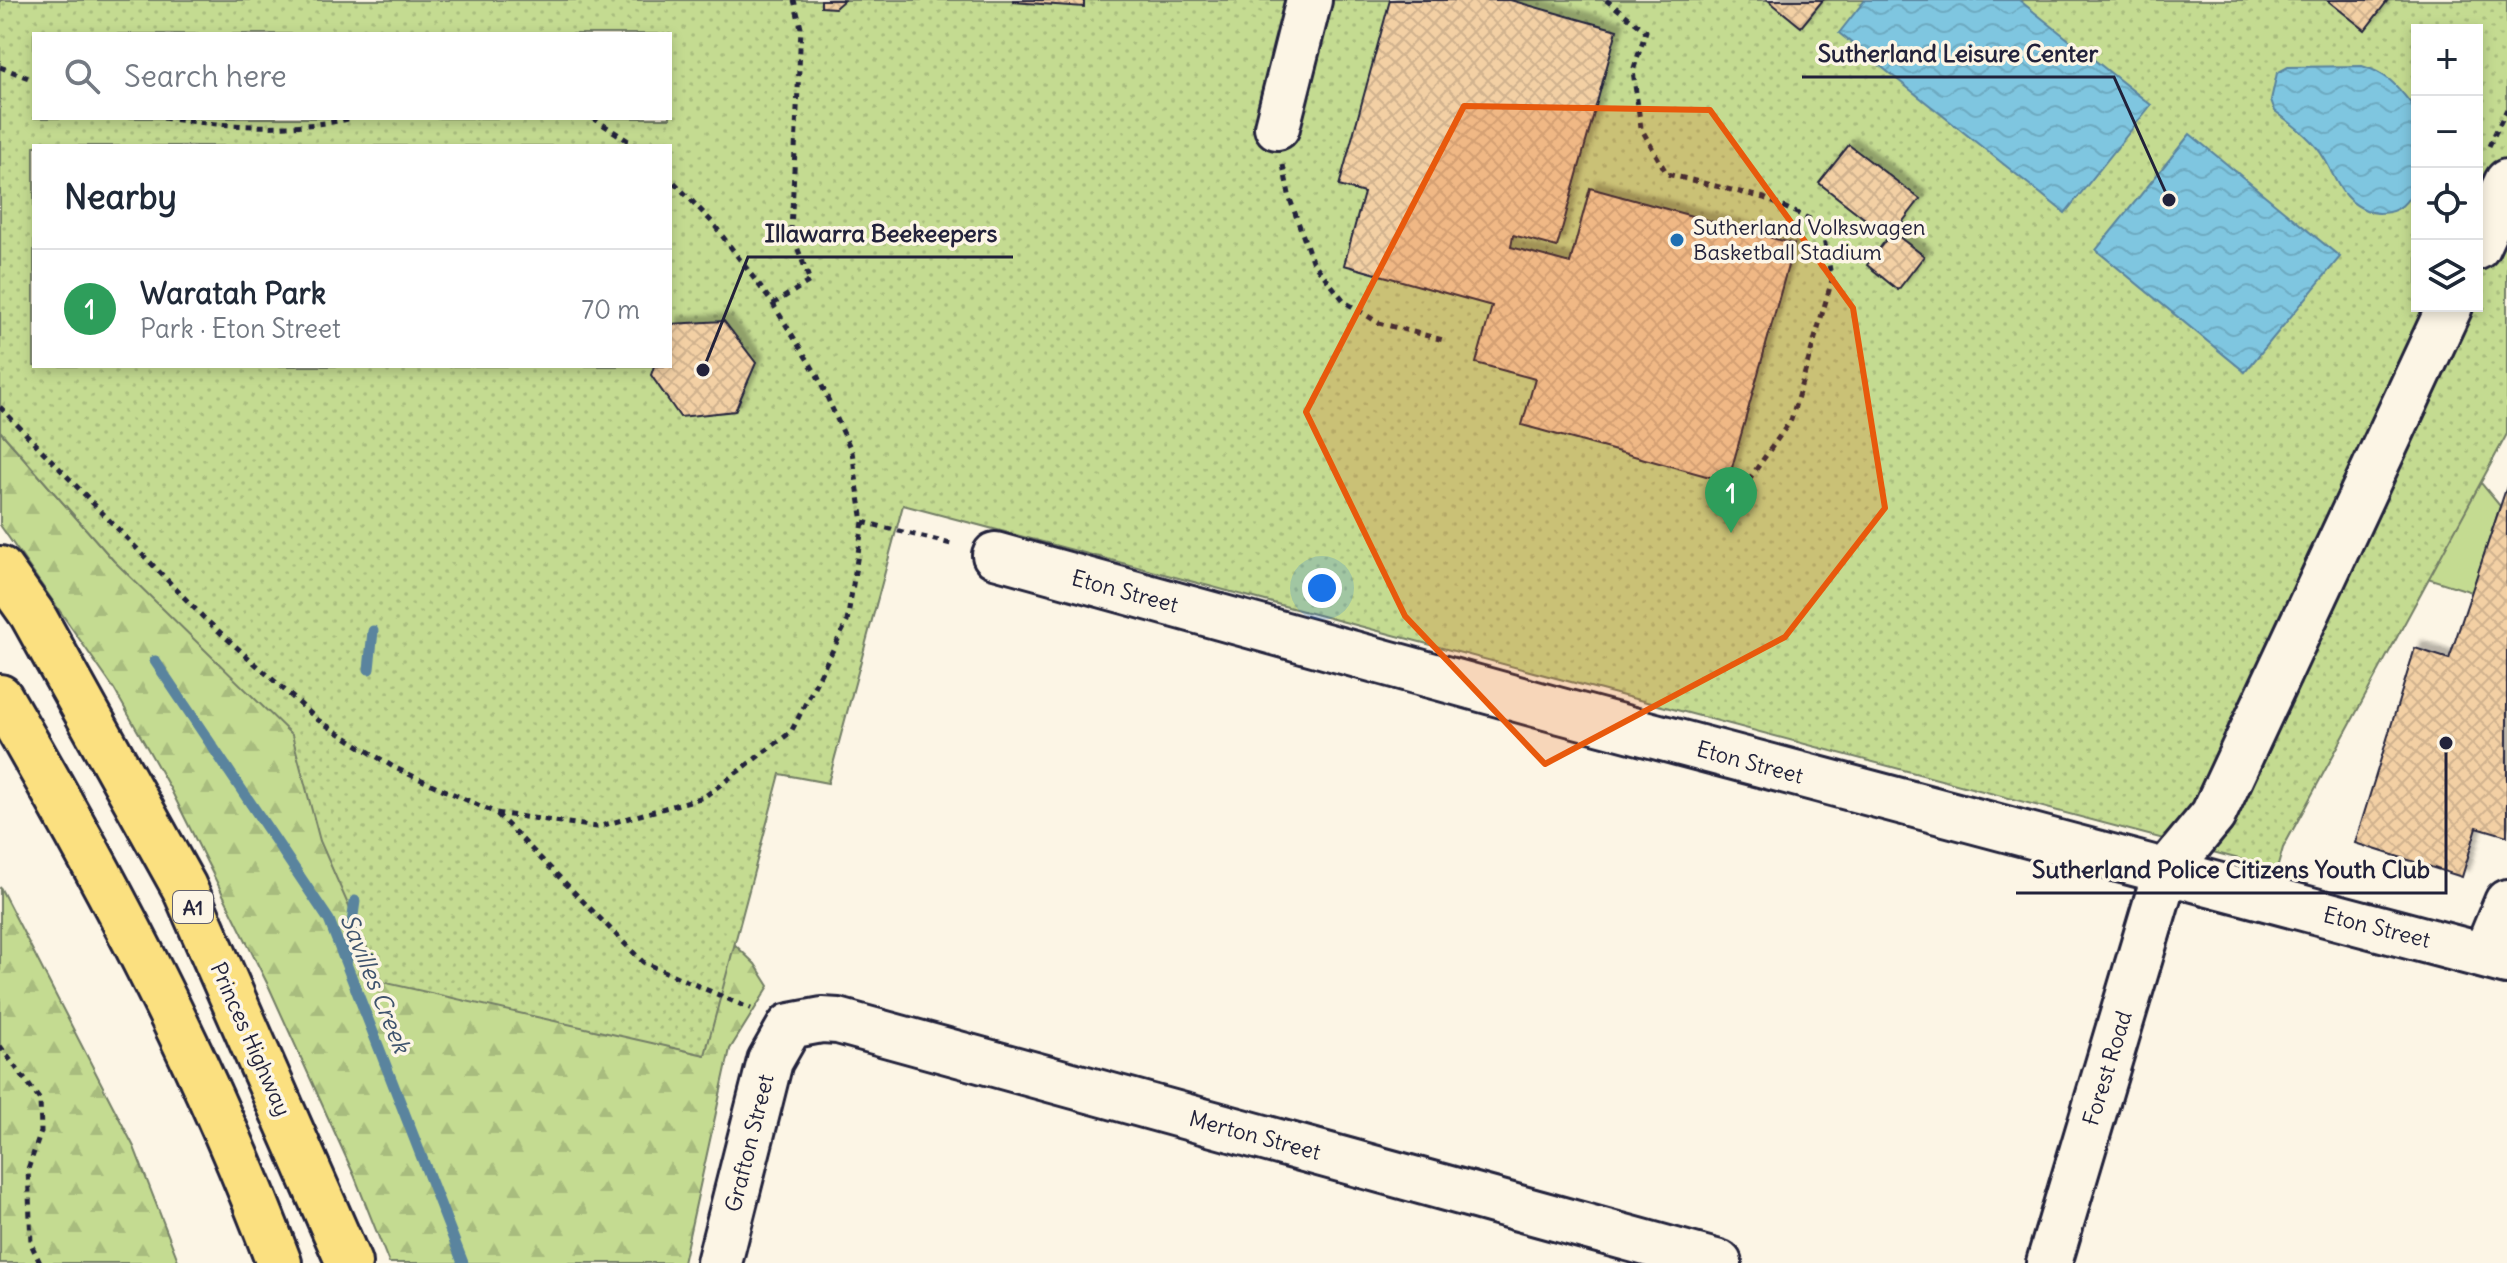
<!DOCTYPE html>
<html lang="en">
<head>
<meta charset="utf-8">
<style>
  body { margin:0; font-family:Delius,sans-serif; background:#f2f2f3; color:#1f2937 }
  .controls { position:absolute; right:24px; top:24px; display:grid; overflow:hidden; border-radius:0px; box-shadow:0 4px 12px #0003 }
  .controls button { width:72px; height:72px; display:grid; place-items:center; padding:0; border:0; border-bottom:2px solid #e0e1e3; background:#fff; color:#1f2937; font:40px sans-serif }
  .you { position:absolute; left:1322px; top:588px; width:28px; height:28px; margin:-20px; border:6px solid #fff; border-radius:50%; background:#1a73e8; box-shadow:0 0 0 12px #1a73e833 }
  .badge { display:grid; place-items:center; width:52px; height:52px; border-radius:50%; background:#2563eb; color:#fff; font-size:26px; font-weight:700 }
  .pin { position:absolute; translate:-50% -66px; filter:drop-shadow(0 2px 4px #0008) }
  .pin::after { content:''; position:absolute; top:42px; width:28px; height:24px; background:inherit; clip-path:polygon(0 0,100% 0,50% 100%) }
  .list { margin:0; padding:0; list-style:none }
  h2 { display:flex; justify-content:space-between; align-items:center; height:104px; margin:0; padding:0 32px; font-size:34px }
  h2 small { font-size:26px; font-weight:400; color:#747a83 }
  .list li { display:grid; grid-template-columns:52px 1fr auto; gap:24px; align-items:center; box-sizing:border-box; height:120px; padding:0 32px; border-top:2px solid #e0e1e3 }
  .list b { display:block; font-size:30px; white-space:nowrap }
  .list p { margin:0; font-size:26px; white-space:nowrap; color:#747a83 }
  .list em { font-size:26px; font-style:normal; color:#747a83 }
  .icon { flex:none; width:44px; height:44px; fill:none; stroke:currentColor; stroke-width:2; stroke-linecap:round; stroke-linejoin:round }
  .map { position:relative; flex:none; width:2507px; height:1263px; overflow:hidden }
  .search { position:absolute; background:#fff; box-shadow:0 4px 12px #0003; left:32px; top:32px; width:640px; height:88px; display:flex; align-items:center; gap:20px; box-sizing:border-box; padding:0 28px; border-radius:0px; color:#747a83; font-size:30px }
  .panel { position:absolute; background:#fff; box-shadow:0 4px 12px #0003; left:32px; top:144px; width:640px; height:224px; border-radius:0px }
  .map>svg:first-child { display:block }
  .green { fill:#c4db91; stroke:#737e66; stroke-width:2 }
  .forest { fill:url(#forest-firs); stroke:#737e66; stroke-width:2 }
  .park { fill:url(#park-dots); stroke:#737e66; stroke-width:2; fill-rule:evenodd }
  .water { fill:url(#water-waves); stroke:#5a849e; stroke-width:2 }
  .lines { fill:none; stroke-linecap:round; stroke-linejoin:round }
  .stream { stroke:#5a849e; stroke-width:11 }
  .building { fill:url(#building-cross-hatch); stroke:#22223b; stroke-width:2; filter:url(#shadow) }
  .minor-casing { stroke:#22223b; stroke-width:50 }
  .highway-casing { stroke:#22223b; stroke-width:50 }
  .path { stroke:#22223b; stroke-width:5; stroke-dasharray:6 6; stroke-linecap:butt }
  .minor { stroke:#fcf5e5; stroke-width:44 }
  .highway { stroke:#fbe080; stroke-width:44 }
  .marked { fill:#e8590c; fill-opacity:0.2; stroke:#e8590c; stroke-width:6; stroke-linejoin:round }
  .poi-dot { fill:#1f6fb2; stroke:#fcf5e5; stroke-width:3 }
  .labels { text-anchor:middle; dominant-baseline:central; stroke-width:7; stroke-linejoin:round; paint-order:stroke }
  .shield { fill:#fcf5e5; stroke:#63616e; stroke-width:2 }
  .shield-label { font-size:20px; font-weight:bold; fill:#22223b }
  .poi-label { font-size:22px; fill:#22223b; stroke:#fcf5e5; text-anchor:start }
  .street-label { font-size:22px; fill:#22223b; stroke:#fcf5e5 }
  .water-label { font-size:24px; font-style:italic; fill:#3e536d; stroke:#fcf5e5 }
  .leader { fill:none; stroke:#22223b; stroke-width:3 }
  .callout-dot { fill:#22223b; stroke:#fcf5e5; stroke-width:3 }
  .callout-label { font-size:24px; text-anchor:middle; font-weight:bold; fill:#22223b; stroke:#fcf5e5; stroke-width:7; stroke-linejoin:round; paint-order:stroke }
</style>
</head>
<body>
<div class="map">
<svg width="2507" height="1263" viewBox="0 0 2507 1263">
  <defs>
    <pattern id="forest-firs" width="22" height="20" patternUnits="userSpaceOnUse" patternTransform="scale(2)"><rect width="22" height="20" fill="#c4db91"/><path d="M5 1l3.5 6h-7zM16 11l3.5 6h-7z" fill="#a8bc7e"/></pattern>
    <pattern id="park-dots" width="8" height="8" patternUnits="userSpaceOnUse" patternTransform="scale(2)"><rect width="8" height="8" fill="#c4db91"/><path d="M2 2h.1M6 6h.1" fill="none" stroke="#a8bc7e" stroke-width="1.8" stroke-linecap="round"/></pattern>
    <pattern id="water-waves" width="16" height="10" patternUnits="userSpaceOnUse" patternTransform="scale(2)"><rect width="16" height="10" fill="#7fc6e0"/><path d="M0 5q4-4 8 0t8 0" fill="none" stroke="#6daac1"/></pattern>
    <pattern id="building-cross-hatch" width="8" height="8" patternUnits="userSpaceOnUse" patternTransform="scale(2)"><rect width="8" height="8" fill="#f3d0a4"/><path d="M0 0l8 8M0 8l8-8" fill="none" stroke="#d0b28e"/></pattern>
    <filter id="shadow"><feDropShadow dx="7" dy="-7" stdDeviation="2" flood-color="#0004"/></filter>
  </defs>
  <rect width="100%" height="100%" fill="#fcf5e5"/>
  <filter id="ink" filterUnits="userSpaceOnUse"><feTurbulence type="fractalNoise" baseFrequency=".0125" numOctaves="2"/><feDisplacementMap in="SourceGraphic" scale="16" xChannelSelector="R" yChannelSelector="G"/><feConvolveMatrix kernelMatrix="1 2 1 2 8 2 1 2 1" color-interpolation-filters="sRGB"/></filter>
  <g filter="url(#ink)">
    <path class="green" d="M2468,479L2482,484L2500,506L2472,592L2421,576Z"/>
    <g class="forest">
      <path d="M0,431L114,561L635,849L755,964L769,986L730,1049L683,1263H389L354,1175L269,987L171,790L114,689L0,525Z"/>
      <path d="M0,887L134,1147L179,1263H0Z"/>
    </g>
    <path class="park" d="M0,0H2507V434L2283,848L2277,869L903,505L828,783L780,774L705,1055L382,982L320,841L292,735L114,561L0,431ZM2417,30H2477V306H2417ZM34,34H670V118H34ZM34,146H670V366H34Z"/>
    <g class="water">
      <path d="M1865,0H2019L2151,105L2065,213L1839,33Z"/>
      <path d="M2362,66C2390,74 2399,89 2417,111C2417,144 2429,214 2378,213C2367,212 2354,205 2346,196C2336,185 2332,171 2324,158C2312,138 2293,125 2275,111L2271,100L2277,73L2288,67Z"/>
      <path d="M2190,134L2340,257L2245,372L2096,250Z"/>
    </g>
    <g class="lines">
      <g class="stream">
        <path d="M155,661L329,920L463,1263"/>
        <path d="M369,669L373,631"/>
        <path d="M347,960L355,901"/>
      </g>
    </g>
    <g class="building">
      <path d="M821,0H844L835,8L821,7Z"/>
      <path d="M1013,0H1084V7L1013,2Z"/>
      <path d="M1390,0H1510L1617,30L1557,247L1513,235L1511,247L1570,263L1590,188L1794,244L1728,482L1522,425L1535,379L1476,363L1492,306L1344,265L1364,193L1339,186Z"/>
      <path d="M1768,0H1823L1801,27Z"/>
      <path d="M2327,0H2388L2365,30Z"/>
      <path d="M1849,145L1920,199L1894,233L1924,256L1898,290L1867,265L1888,237L1819,183Z"/>
      <path d="M724,321L756,363L735,411L680,417L651,375L654,366H670L671,324Z"/>
      <path d="M2507,486V836L2477,827L2462,877L2355,843L2415,648L2449,659Z"/>
    </g>
    <g class="lines">
      <defs>
        <g id="minor">
          <path d="M1277,127L1309,0"/>
          <path d="M2477,247L2507,182"/>
          <path d="M995,555L1557,710L2507,962"/>
          <path d="M2485,955L2507,902"/>
          <path d="M719,1263L770,1061L790,1026L822,1020L838,1021L1719,1263"/>
          <path d="M2049,1263L2165,873L2213,815L2450,306"/>
        </g>
        <g id="highway">
          <path d="M0,569L32,614L184,887L349,1263"/>
          <path d="M0,697C106,879 205,1065 279,1263"/>
        </g>
      </defs>
      <use href="#minor" class="minor-casing"/>
      <use href="#highway" class="highway-casing"/>
      <g class="path">
        <path d="M1606,0L1646,31L1633,71L1641,128L1667,174L1764,198L1821,224L1832,280L1791,420L1745,485"/>
        <path d="M0,67L34,80"/>
        <path d="M163,118C226,126 290,132 353,118"/>
        <path d="M593,118L636,146"/>
        <path d="M2489,146L2507,109"/>
        <path d="M1283,165L1290,199L1312,261L1345,302L1379,323L1447,341"/>
        <path d="M773,304L810,281L791,231L801,28L794,0"/>
        <path d="M0,407L203,617L318,720L395,768L496,813L597,827L704,797L791,732L847,622L863,522L852,452L817,375L773,304L712,222L670,178"/>
        <path d="M863,522L955,545"/>
        <path d="M497,814L643,962L751,1009"/>
        <path d="M0,1046L40,1100L41,1132L28,1169L31,1244L40,1263"/>
      </g>
      <use href="#minor" class="minor"/>
      <use href="#highway" class="highway"/>
    </g>
  </g>
  <path class="marked" d="M1464,106L1710,110L1853,308L1885,508L1785,637L1545,764L1405,616L1306,412Z"/>
  <circle class="poi-dot" cx="1677" cy="240" r="8"/>
  <g class="labels">
    <rect class="shield" x="173" y="891" width="40" height="32" rx="6"/>
    <g class="shield-label">
      <text x="193" y="907">A1</text>
    </g>
    <g class="poi-label">
      <text x="1693" y="227">Sutherland Volkswagen<tspan x="1693" dy="25">Basketball Stadium</tspan></text>
    </g>
    <g class="street-label">
      <text transform="translate(1125 591) rotate(15)">Eton Street</text>
      <text transform="translate(1750 762) rotate(15)">Eton Street</text>
      <text transform="translate(2377 927) rotate(14)">Eton Street</text>
      <text transform="translate(251 1039) rotate(66)">Princes Highway</text>
      <text transform="translate(2107 1068) rotate(-73)">Forest Road</text>
      <text transform="translate(1255 1135) rotate(15)">Merton Street</text>
      <text transform="translate(749 1143) rotate(-76)">Grafton Street</text>
    </g>
    <g class="water-label">
      <text transform="translate(376 983) rotate(68)">Savilles Creek</text>
    </g>
  </g>
  <path class="leader" d="M2169 200L2114 77H1802M703 370L748 257H1013M2446 743L2446 893H2016"/>
  <g class="callout-dot">
    <circle cx="2169" cy="200" r="8"/>
    <circle cx="703" cy="370" r="8"/>
    <circle cx="2446" cy="743" r="8"/>
  </g>
  <g class="callout-label">
    <text x="1958" y="62">Sutherland Leisure Center</text>
    <text x="881" y="242">Illawarra Beekeepers</text>
    <text x="2231" y="878">Sutherland Police Citizens Youth Club</text>
  </g>
</svg>
<div class="controls">
<button>+</button>
<button>−</button>
<button><svg class="icon" aria-label="locate" viewBox="0 0 24 24"><circle cx="12" cy="12" r="6"/><path d="M12 2v4M12 18v4M2 12h4M18 12h4"/></svg></button>
<button><svg class="icon" aria-label="layers" viewBox="0 0 24 24"><path d="M12 4l9 5-9 5-9-5zM3 14l9 5 9-5"/></svg></button>
</div>
<div class="you"></div>
<div class="pin badge" style="left:1731px;top:533px;background:#2e9e5b">1</div>
<div class="search"><svg class="icon" aria-label="search" viewBox="0 0 24 24"><circle cx="10" cy="10" r="6"/><path d="M15 15l6 6"/></svg>Search here</div>
<section class="panel">
<h2>Nearby<small></small></h2>
<ul class="list">
<li><span class="badge" style="background:#2e9e5b">1</span><div><b>Waratah Park</b><p>Park · Eton Street</p></div><em>70 m</em></li>
</ul>
</section>
</div>
</body>
</html>
